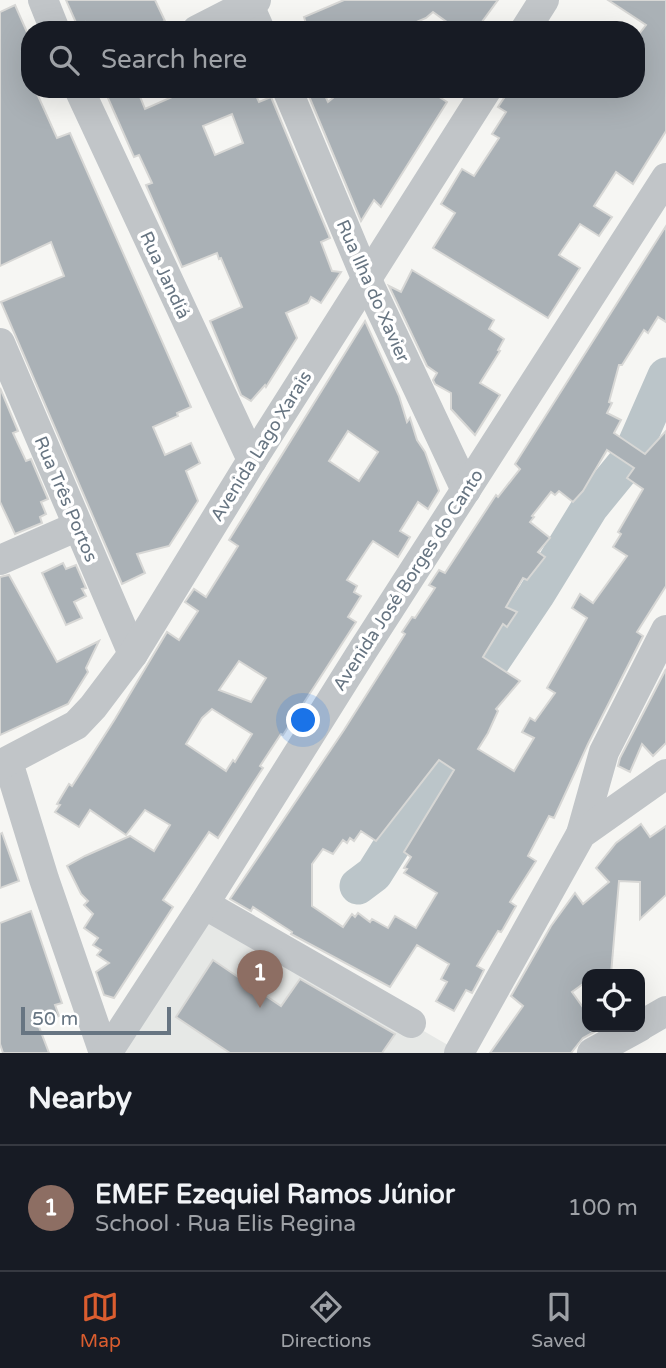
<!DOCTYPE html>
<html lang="en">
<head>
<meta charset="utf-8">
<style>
  body { margin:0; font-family:"Varela Round",sans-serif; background:#20242c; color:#f1f3f6 }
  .controls { position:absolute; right:21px; bottom:21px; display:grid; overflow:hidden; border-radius:14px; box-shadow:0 7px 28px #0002 }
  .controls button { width:63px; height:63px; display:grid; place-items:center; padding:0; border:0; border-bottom:2px solid #363941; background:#171b24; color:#f1f3f6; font:35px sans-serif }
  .scale { position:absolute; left:21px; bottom:18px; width:150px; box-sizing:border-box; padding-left:7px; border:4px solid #677582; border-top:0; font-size:19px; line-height:24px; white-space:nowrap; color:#677582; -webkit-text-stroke:5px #fff; paint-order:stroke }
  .you { position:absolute; left:304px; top:721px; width:24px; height:24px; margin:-18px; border:5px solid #fff; border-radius:50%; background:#1a73e8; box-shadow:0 0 0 10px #1a73e833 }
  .badge { display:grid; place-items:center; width:46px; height:46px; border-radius:50%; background:#da5d2f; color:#fff; font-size:23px; font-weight:700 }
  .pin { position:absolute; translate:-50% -58px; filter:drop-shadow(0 2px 4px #0008) }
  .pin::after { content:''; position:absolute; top:37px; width:24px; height:21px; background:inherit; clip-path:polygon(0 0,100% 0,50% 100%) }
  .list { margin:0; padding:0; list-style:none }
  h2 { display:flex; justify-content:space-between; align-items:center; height:91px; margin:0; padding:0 28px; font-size:30px }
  h2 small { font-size:23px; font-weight:400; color:#9ea1a6 }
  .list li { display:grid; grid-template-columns:46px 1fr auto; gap:21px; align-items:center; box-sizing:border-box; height:126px; padding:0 28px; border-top:2px solid #363941 }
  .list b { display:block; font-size:26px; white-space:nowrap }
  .list p { margin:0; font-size:23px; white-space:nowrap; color:#9ea1a6 }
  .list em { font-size:23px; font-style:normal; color:#9ea1a6 }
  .icon { flex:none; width:38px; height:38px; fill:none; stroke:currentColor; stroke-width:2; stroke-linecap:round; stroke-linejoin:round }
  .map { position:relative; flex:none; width:666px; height:1053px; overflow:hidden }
  .search { position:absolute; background:#171b24; box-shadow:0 7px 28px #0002; left:21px; right:21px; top:21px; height:77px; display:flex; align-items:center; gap:18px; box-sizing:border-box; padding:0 24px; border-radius:28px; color:#9ea1a6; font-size:26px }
  .sheet { height:217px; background:#171b24 }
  nav { display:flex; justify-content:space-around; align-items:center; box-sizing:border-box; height:98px; border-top:2px solid #363941; background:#171b24; font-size:19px; color:#9ea1a6 }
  nav a { display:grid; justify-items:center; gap:4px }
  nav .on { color:#da5d2f }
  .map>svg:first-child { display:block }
  .built { fill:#e6e8e6 }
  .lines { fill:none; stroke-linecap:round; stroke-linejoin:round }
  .river { stroke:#bbc5c9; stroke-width:37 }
  .building { fill:#aab1b6; stroke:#d7d7d5; stroke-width:2; fill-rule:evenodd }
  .minor { stroke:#c1c5c8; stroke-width:30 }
  .labels { text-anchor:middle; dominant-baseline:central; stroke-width:7; stroke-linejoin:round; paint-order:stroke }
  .street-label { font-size:18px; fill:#677582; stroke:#fff }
</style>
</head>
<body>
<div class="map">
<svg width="666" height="1053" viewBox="0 0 666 1053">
  <rect width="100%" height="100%" fill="#f6f6f3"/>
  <path class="built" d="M204,904L460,1052L459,1053H107Z"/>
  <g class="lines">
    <path class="river" d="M358,886L374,874L437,774L479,680L536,595L590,507L630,458L666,376"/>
  </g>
  <g class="building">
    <path d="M66,0H155L165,21L144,30H88L85,22L77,25Z"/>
    <path d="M344,0H498L476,30H458L433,12L426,18L398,30H308L304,17Z"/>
    <path d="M608,0H666V131L633,184L616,172L607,186L594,206L612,217L599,236L580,224L559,255L580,268L548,318L433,248L455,213L441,204L462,169L474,176L499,138L492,134L506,112L498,107L510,89H636V38L646,25Z"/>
    <path d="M15,5L30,39V49L22,52L30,76V89H35L57,138L70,133L191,407L177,413L178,416L153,427L165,455L191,443L200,463L186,471L198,501L169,546L137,554L145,573L122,584L1,302L64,276L51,242L0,266V12Z"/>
    <path d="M104,89H137L145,109L190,89H253L259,102L271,97L330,238L321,242L332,271L341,272L321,303L311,297L308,303L286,313L297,338L266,387L265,385L251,401L241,395L210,321L242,307L221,258L219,259L217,253L182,267L146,185L152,183L139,155L134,157ZM232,114L243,143L215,155L203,126Z"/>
    <path d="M306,89H322L328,102L344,89H427L447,102L381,207L374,200L361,221Z"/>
    <path d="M666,226V322L658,317L648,333L644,330L622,365H619L609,402L612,403L607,413L621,420L614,433L645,454L666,431V586L637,632L643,636L588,744L554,818L549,816L528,856L536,861L510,902L516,906L503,929L501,932L498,931L477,966L484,970L479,980L472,993L466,990L454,1011L436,1001L447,982L441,979L449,964L417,945L390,987L291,934L292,932L253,907L251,911L230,899L344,730L405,634L402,632L412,617L415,618L435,588L429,585L439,570L445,573L496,495L498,497L520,469L515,464ZM607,450L634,468L627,478L643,489L618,532L621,534L613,547L627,556L593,603L580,594L572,608L587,618L547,688L555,693L535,721L530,718L522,732L534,738L514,771L478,749L488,733L498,711L496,709L520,681L483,657L503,624L507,627L517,612L506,607L523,578L527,580L545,557L538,552L550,538L530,522L534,517L532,516L551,492L555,495L559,491L573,502L583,491ZM439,760L454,770L404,852L411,857L404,868L407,869L404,873L437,893L416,928L395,916L388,928L372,919L370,922L358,913L355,917L352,914L343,927L312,906V864L323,849L333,854L343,840L347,843L350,838L354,841L361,831L376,841Z"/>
    <path d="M412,270L494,320L489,329L504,339L498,350L500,351L480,383L500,395L475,435L451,409V393L435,384L433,380L437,373L427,366L389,286L401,292Z"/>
    <path d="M365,321L399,396L407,422L410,418L417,440L425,452L439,491L428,509L418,502L400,531L410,537L398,557L373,541L370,545L347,580L357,586L354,592L361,596L348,617L356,622L283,735L281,734L260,766L263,768L259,774L218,838L209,832L163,900L173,907L114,998L104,995L96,972L109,963L97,955L101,950L93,945L98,938L84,928L93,914L84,905L88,901L81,894L67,866L85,856L130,836L154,851L170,825L145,810L126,835L90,810L79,827L55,812L60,805L57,804L69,784L72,786L115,719L167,632L179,640L198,611L185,602L194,589L206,597L238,546L229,540ZM348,431L378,452L359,481L329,461ZM239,661L266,678L251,702L219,690ZM212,709L252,734L235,762L233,760L226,771L186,744L202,718Z"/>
    <path d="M0,388L18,431L13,433L26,461L31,459L48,499L41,502L46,514L40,517L42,523L15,534L0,502Z"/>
    <path d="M63,563L66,569L76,565L86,588L82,589L86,596L74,602L82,618L66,625L42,573Z"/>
    <path d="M9,575L57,662L99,641L86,668L88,672L68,704L0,735V577Z"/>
    <path d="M666,669V743L653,756L642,744L630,772L618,766L620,758Z"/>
    <path d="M641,824L650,837L666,826V895L640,919V882L619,881L611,974H587V981L572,992L587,1013V1027H603L583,1038L571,1053H490L523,1006L511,996L551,926L575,893L583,904L609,882L596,868L616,843Z"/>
    <path d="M2,833L19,881L0,888V834Z"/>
    <path d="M31,911L62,1003L55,1005L59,1016L38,1024L49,1053H3L0,1044V923Z"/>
    <path d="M213,960L281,1006L300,979L395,1034L382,1053H230L176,1017Z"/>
  </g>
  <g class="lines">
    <g class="minor">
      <path d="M43,0L55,30"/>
      <path d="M248,3L260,30"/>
      <path d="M197,30L256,0"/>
      <path d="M525,30L544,0"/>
      <path d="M79,89L252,460"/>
      <path d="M287,89L366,278L466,490"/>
      <path d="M0,343L133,654"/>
      <path d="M0,560L78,526"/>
      <path d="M8,762L44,879L104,1053"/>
      <path d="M0,765L76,725L93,707L133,654L252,460L487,89"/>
      <path d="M581,834L604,752L666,630"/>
      <path d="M204,904L411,1023"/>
      <path d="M640,1026L666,1011"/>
      <path d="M107,1053L204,904L363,650L666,178"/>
      <path d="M459,1053L581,834L666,774"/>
      <path d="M592,1053L639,1027"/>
    </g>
  </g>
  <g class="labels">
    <g class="street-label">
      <text transform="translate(165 275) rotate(65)">Rua Jandiá</text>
      <text transform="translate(373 291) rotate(66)">Rua Ilha do Xavier</text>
      <text transform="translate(261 446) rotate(-58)">Avenida Lago Xarais</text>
      <text transform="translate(66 499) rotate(67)">Rua Três Portos</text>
      <text transform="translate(408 580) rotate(-57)">Avenida José Borges do Canto</text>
    </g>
  </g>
</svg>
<div class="controls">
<button><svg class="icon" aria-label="locate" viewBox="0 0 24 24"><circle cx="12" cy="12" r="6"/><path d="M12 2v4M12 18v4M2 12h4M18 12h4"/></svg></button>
</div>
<div class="scale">50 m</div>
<div class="you"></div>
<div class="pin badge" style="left:260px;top:1008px;background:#8d6e63">1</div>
<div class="search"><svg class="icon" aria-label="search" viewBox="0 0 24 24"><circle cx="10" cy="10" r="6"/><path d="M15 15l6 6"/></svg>Search here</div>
</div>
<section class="sheet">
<h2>Nearby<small></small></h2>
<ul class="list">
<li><span class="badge" style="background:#8d6e63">1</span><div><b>EMEF Ezequiel Ramos Júnior</b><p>School · Rua Elis Regina</p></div><em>100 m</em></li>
</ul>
</section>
<nav>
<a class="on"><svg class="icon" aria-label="map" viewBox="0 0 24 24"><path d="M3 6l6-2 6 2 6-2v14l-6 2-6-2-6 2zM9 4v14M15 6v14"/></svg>Map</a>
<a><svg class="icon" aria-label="directions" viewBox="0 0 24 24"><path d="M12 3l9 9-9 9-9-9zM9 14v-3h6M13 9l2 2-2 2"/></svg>Directions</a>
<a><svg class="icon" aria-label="saved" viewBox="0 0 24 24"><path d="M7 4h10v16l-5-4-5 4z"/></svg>Saved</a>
</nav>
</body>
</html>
